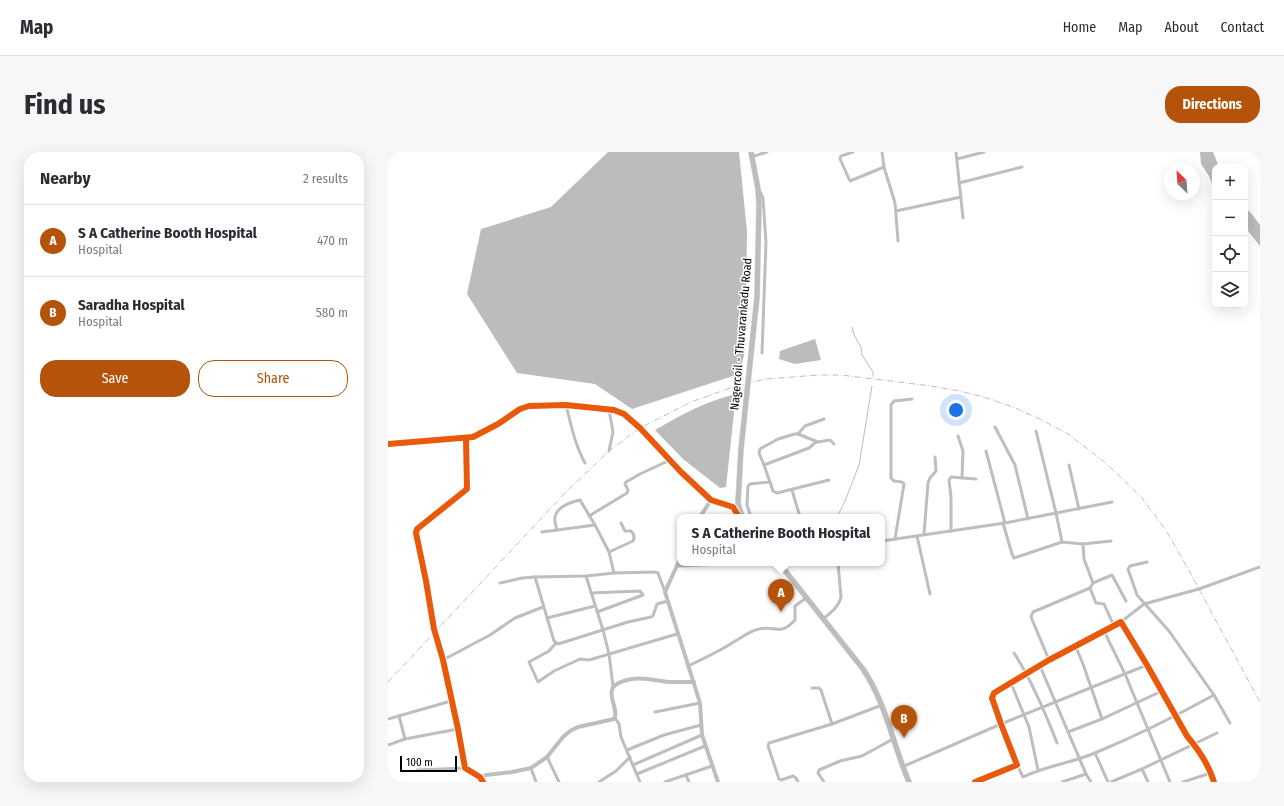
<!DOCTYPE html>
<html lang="en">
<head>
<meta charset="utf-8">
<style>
  body { margin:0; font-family:"Fira Sans Condensed",sans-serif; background:#f7f7f7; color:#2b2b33 }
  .controls { position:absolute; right:12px; top:12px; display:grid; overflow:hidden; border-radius:8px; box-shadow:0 4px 16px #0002 }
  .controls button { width:36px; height:36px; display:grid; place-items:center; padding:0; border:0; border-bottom:1px solid #e1e1e2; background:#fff; color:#2b2b33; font:20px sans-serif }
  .compass { position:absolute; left:776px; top:12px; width:36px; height:36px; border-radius:50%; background:#fff; box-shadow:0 4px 16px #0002; rotate:335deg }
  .scale { position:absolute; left:12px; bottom:10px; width:57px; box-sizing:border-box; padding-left:4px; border:2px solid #000; border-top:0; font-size:11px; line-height:14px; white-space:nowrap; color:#000; -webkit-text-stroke:3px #fff; paint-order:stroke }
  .you { position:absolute; left:568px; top:258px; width:14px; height:14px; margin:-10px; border:3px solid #fff; border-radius:50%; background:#1a73e8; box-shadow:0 0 0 6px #1a73e833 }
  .badge { display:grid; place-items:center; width:26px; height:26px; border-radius:50%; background:#b45309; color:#fff; font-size:13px; font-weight:700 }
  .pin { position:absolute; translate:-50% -33px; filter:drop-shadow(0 1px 2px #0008) }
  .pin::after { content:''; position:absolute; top:21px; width:14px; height:12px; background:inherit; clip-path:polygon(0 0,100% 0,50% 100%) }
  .popup { position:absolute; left:289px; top:362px; width:208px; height:52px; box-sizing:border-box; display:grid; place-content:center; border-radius:8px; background:#fff; filter:drop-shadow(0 1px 3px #0005); font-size:13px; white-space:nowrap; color:#7c7c81 }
  .popup b { font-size:15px; color:#2b2b33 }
  .popup::after { content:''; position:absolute; left:50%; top:100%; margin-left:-8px; border:8px solid transparent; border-top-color:#fff }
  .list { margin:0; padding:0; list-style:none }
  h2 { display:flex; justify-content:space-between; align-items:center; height:52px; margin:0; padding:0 16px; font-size:17px }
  h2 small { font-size:13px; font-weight:400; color:#7c7c81 }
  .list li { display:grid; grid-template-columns:26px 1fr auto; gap:12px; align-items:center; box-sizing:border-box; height:72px; padding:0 16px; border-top:1px solid #e1e1e2 }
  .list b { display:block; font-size:15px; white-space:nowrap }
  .list p { margin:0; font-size:13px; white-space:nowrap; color:#7c7c81 }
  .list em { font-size:13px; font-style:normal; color:#7c7c81 }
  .actions { display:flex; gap:8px; padding:12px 16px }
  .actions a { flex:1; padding:9px 0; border:1px solid #b45309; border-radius:16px; text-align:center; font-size:14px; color:#b45309 }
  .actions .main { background:#b45309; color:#fff }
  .icon { flex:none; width:22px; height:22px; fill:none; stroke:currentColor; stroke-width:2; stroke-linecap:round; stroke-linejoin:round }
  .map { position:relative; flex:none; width:872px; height:630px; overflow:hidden; border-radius:16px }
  header { display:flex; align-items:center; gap:24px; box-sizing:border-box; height:56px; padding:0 20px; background:#fff; border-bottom:1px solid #e1e1e2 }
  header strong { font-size:19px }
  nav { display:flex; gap:22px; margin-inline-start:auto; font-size:14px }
  .intro { display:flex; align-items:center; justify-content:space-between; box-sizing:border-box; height:96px; padding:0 24px }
  h1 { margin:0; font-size:28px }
  .button { padding:10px 18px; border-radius:16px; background:#b45309; color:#fff; font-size:14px; font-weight:700 }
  main { display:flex; gap:24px; padding:0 24px }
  aside { flex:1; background:#fff; border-radius:16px; box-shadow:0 4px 16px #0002 }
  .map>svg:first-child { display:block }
  .water { fill:#bcbcbc }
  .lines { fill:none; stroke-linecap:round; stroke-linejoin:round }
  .stream { stroke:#bcbcbc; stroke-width:1 }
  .primary-casing { stroke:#dbdbdb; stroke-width:6 }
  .minor { stroke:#bebebe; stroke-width:3 }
  .tertiary { stroke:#bebebe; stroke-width:4 }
  .primary { stroke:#bdbdbd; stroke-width:5 }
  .rail { stroke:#bdbdbd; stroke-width:1; stroke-dasharray:6 2 1 2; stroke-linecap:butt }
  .primary-bridge-casing { stroke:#dbdbdb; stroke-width:6; stroke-linecap:butt }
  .primary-bridge { stroke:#bdbdbd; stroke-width:5 }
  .cycleway-casing { stroke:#fff; stroke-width:8 }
  .cycleway { stroke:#e8590c; stroke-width:6 }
  .labels { text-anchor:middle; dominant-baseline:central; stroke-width:3; stroke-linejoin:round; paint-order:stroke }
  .street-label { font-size:12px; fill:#000; stroke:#fff }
</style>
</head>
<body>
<header>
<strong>Map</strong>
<nav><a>Home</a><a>Map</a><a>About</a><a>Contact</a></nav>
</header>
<div class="intro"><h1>Find us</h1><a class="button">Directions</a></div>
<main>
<aside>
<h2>Nearby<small>2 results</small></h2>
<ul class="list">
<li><span class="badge">A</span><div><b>S A Catherine Booth Hospital</b><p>Hospital</p></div><em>470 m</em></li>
<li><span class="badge">B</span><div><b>Saradha Hospital</b><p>Hospital</p></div><em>580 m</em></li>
</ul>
<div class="actions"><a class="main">Save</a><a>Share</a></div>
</aside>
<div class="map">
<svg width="872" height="630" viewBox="0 0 872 630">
  <rect width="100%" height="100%" fill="#fff"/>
  <g class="water">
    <path d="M220,0H351L359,79L357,200L351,222L244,257L207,232L129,221L79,142L93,77L163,55Z"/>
    <path d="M812,0H825L831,15H827V40L821,24L813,12Z"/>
    <path d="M857,56L863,61L872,73V94L857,75Z"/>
    <path d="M427,187L433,208L407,212L391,207L392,199Z"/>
    <path d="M348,242L338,335L332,336L295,307L267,278C293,263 318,249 348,242Z"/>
  </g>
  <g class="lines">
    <g class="stream">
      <path d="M464,175L466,183L473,195L474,203L485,220V224"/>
      <path d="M449,365L457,349L471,313L484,234"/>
    </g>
    <defs>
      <g id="primary">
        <path d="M363,0L370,37L371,52"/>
        <path d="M391,411L475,517C498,551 505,593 521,630"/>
      </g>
    </defs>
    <use href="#primary" class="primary-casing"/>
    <g class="minor">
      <path d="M465,0L453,4L452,7L462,29L496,15"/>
      <path d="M494,0L496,15L507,51L510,89"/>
      <path d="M568,0L575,66"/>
      <path d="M363,5L379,0"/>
      <path d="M569,7L596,0"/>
      <path d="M571,31L634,15"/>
      <path d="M371,38L375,46L378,90L374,201"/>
      <path d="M508,59L573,45"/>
      <path d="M178,253C183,273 187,293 197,311"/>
      <path d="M607,275L627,313L640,367"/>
      <path d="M648,279L668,361L724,350"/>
      <path d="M410,282L417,274L436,267"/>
      <path d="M570,284L575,299L574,326"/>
      <path d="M221,299L225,280L221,258"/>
      <path d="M598,299L617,371"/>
      <path d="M376,313L371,301L372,297L390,287L407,282H410L430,290L442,288L446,292"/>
      <path d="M681,313L691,357"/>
      <path d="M382,330L385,339L389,341L441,328"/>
      <path d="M404,338L412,365"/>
      <path d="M201,364L239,341L240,338L237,332L238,330L252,322L282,308"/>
      <path d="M363,365L359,353L360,334L362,332L382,330L376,313L421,296L428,290"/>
      <path d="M615,371L624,402L626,406L674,390L695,392L696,407L705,431L702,436L708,451L716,452L726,474"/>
      <path d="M169,378C168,374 166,369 167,365C169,355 183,350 192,348L207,373L221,400L226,421"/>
      <path d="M563,379V345L561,328L563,325L588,327"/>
      <path d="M154,380L207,373"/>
      <path d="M536,382L540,331L542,326L548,319L547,305"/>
      <path d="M529,384L542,442"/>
      <path d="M507,387L516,332L514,330L506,329L503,326V253L506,249L524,247"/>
      <path d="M494,389L617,371L668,361L674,390"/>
      <path d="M695,392L723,389"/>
      <path d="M221,400L245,389C247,385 246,382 243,379H237L233,371"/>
      <path d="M759,410L742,414L740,417L749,443L781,479L826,543L842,571"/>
      <path d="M290,414L357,411"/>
      <path d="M198,424L215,478L221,502L225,534"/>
      <path d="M147,425L166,489L170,492L240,470L263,465L265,464L269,452L280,449"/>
      <path d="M112,431L134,426L147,425L198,424L226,421L267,420L270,421L277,440"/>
      <path d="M705,431L724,423L738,449"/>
      <path d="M203,441L252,439L255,443L209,460"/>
      <path d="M159,466L207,454"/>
      <path d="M435,467C442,461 451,455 453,445L450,411"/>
      <path d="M733,470L756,452L811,437L872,415"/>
      <path d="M46,477L38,429L28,380L29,377L79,337L78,286"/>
      <path d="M716,479L737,522L782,630"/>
      <path d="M48,484L70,577L77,616L88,621L95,628"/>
      <path d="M168,491L161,499L141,510L150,530L166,519L192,507L201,508L289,482"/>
      <path d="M687,493L695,512L714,567"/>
      <path d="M626,501C644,529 657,560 669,591"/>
      <path d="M55,508L102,483L127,466L155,455"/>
      <path d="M661,508L643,465L645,460L702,436"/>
      <path d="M300,514C315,507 330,500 344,491C353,486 361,479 371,477C388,473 391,485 407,468V454L418,446"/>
      <path d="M652,514L698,622L674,630"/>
      <path d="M623,531L641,575L650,618"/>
      <path d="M424,536H431L433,538L444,572L494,553"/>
      <path d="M267,560L312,551"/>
      <path d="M11,564L17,587"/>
      <path d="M227,566L231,572L233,585L252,630"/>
      <path d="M0,567L63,549"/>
      <path d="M680,580L714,567L774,539"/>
      <path d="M0,593L17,587L70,577"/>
      <path d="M239,598L276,583L313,573"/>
      <path d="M707,601L720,630"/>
      <path d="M159,605L171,630"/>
      <path d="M245,613L314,583"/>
      <path d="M629,613L635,625C658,614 683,611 707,601C748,584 788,564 826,543"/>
      <path d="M514,615L613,572L759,513"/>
      <path d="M143,616L148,630"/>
      <path d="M754,617L760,630"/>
      <path d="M29,618L77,616"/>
      <path d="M249,622L317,594"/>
      <path d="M698,622L703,630"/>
      <path d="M298,623L301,630"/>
      <path d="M211,630L228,619L242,605"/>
      <path d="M277,630L324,614"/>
      <path d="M410,630L408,626L405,624L393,628L391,627L380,594L381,591L444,572"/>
      <path d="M436,630L430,621L431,618L452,609L474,604L505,587"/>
      <path d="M587,630L629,613L613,572L604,546L606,541L661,508L733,470L759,513L799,584C810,597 821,613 826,630"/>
      <path d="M723,630L754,617L829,581"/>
      <path d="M795,630L823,621"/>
    </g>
    <g class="tertiary">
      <path d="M0,292L85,285L110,272L132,257L141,254L178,253L226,258L236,262L252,276L293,320L323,348L345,355L351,365"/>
      <path d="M312,365L323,348"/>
      <path d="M292,407L277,440L312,551L314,583L330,630"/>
      <path d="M92,630L95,628L96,624L98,623L124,620L143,616L159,605L175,585L182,579L190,575L226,567C231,559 221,547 224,538C225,533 229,532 233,530C249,523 264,528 281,530C289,530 298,530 306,530"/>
    </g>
    <use href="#primary" class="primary"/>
    <path class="rail" d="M0,530L178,340L221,299L252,276L303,250L345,235L377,227L431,223H453L543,234L572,239L599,246L625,255L652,267L680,282L701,298L720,313L754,346L779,380L799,415L872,550"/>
    <defs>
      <path id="primary-bridge" d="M354,365L350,351L353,297L369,145L371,52"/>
    </defs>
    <use href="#primary-bridge" class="primary-bridge-casing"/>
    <use href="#primary-bridge" class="primary-bridge"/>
    <defs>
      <g id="cycleway">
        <path d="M78,286L79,337L29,377L28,381L38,429L46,477L55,508L70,577L77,616L92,625L95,630"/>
        <path d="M0,292L85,285L110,272L132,257L141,254L178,253L226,258L236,262L252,276L293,320L323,348L345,355L351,365"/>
        <path d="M587,630L629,613L613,572L604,546L606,541L661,508L733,470L759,513L799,584C810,597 821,613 826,630"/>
      </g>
    </defs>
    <use href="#cycleway" class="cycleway-casing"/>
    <use href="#cycleway" class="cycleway"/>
  </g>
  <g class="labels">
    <g class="street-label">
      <text transform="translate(353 182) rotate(-85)">Nagercoil - Thuvarankadu Road</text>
    </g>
  </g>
</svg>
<div class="controls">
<button>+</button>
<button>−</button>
<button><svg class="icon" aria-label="locate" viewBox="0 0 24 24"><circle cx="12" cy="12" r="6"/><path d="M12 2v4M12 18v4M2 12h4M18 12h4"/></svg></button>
<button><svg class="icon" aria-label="layers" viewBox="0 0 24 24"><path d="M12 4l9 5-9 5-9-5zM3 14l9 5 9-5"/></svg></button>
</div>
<svg class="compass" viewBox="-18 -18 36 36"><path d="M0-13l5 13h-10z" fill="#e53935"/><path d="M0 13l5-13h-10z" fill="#7c7c81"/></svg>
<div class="scale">100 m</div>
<div class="you"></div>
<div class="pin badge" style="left:393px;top:460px">A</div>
<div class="popup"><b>S A Catherine Booth Hospital</b>Hospital</div>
<div class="pin badge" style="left:516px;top:586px">B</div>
</div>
</main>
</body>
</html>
